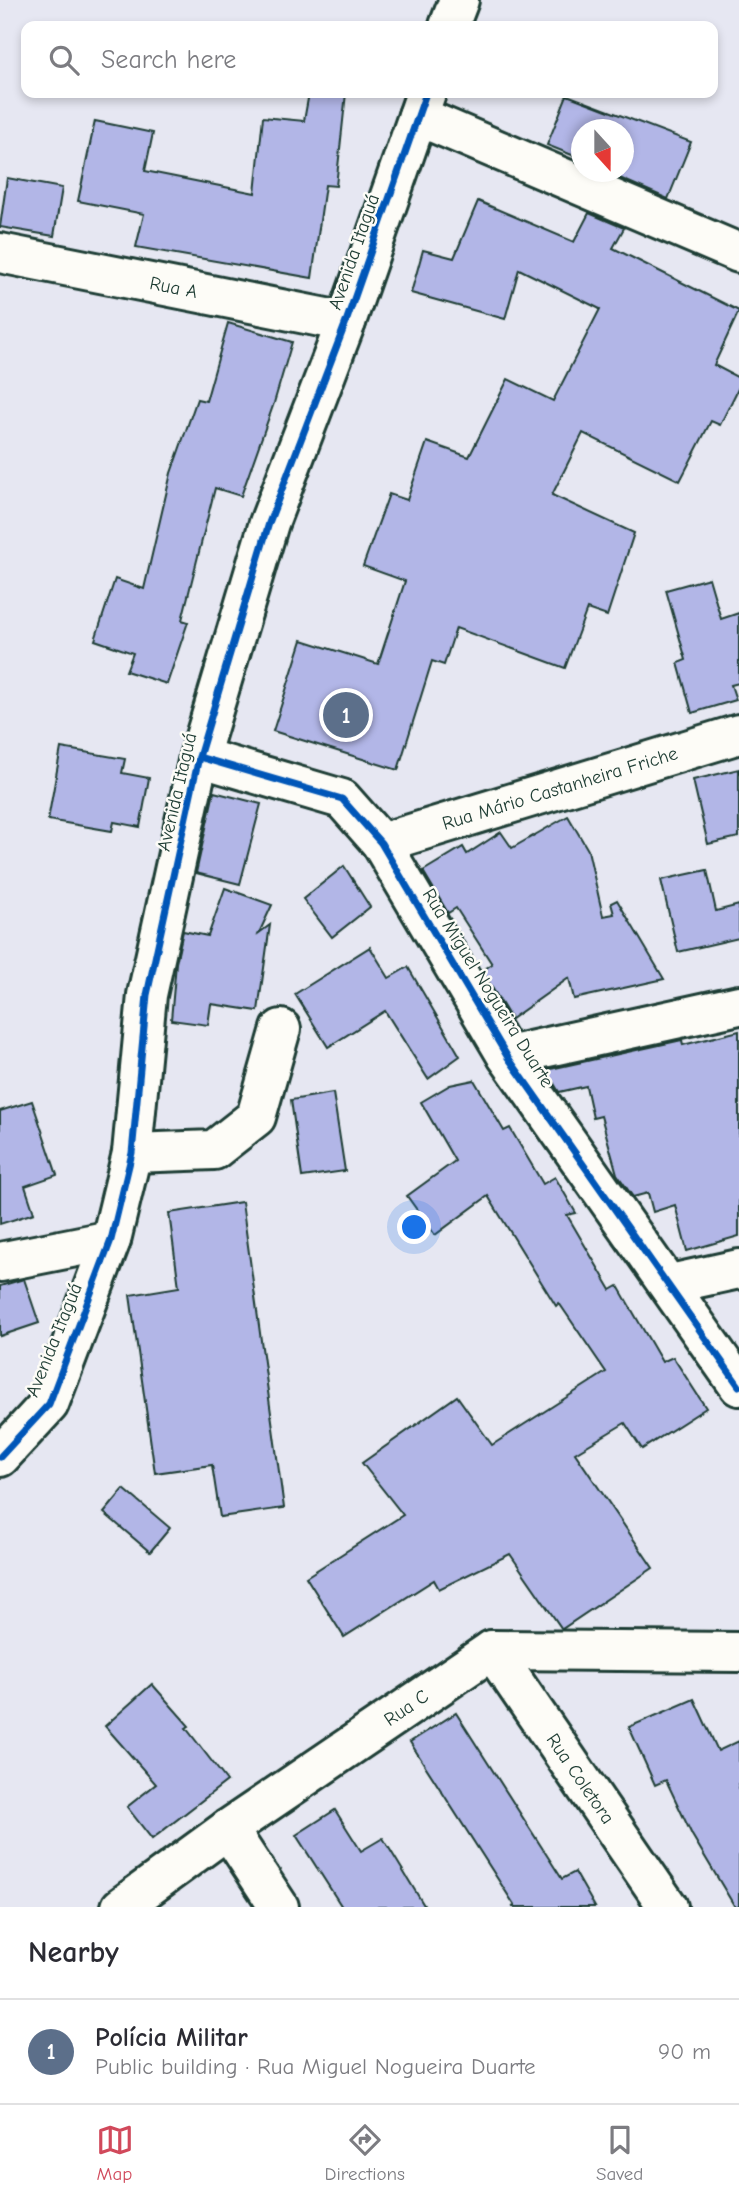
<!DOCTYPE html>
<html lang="en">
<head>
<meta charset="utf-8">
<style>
  body { margin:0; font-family:"Comic Neue",sans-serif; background:#f2f2f3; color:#2b2b33 }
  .compass { position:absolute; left:571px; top:119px; width:63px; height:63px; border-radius:50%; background:#fff; box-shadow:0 4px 10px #0003; rotate:159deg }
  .you { position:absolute; left:415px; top:1228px; width:24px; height:24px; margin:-18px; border:5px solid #fff; border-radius:50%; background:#1a73e8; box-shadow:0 0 0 10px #1a73e833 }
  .badge { display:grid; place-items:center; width:46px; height:46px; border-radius:50%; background:#d1495b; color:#fff; font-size:23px; font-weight:700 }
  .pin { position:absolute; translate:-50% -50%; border:4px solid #fff; box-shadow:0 2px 7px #0006 }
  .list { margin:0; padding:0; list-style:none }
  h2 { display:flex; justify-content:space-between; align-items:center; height:91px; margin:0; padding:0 28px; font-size:30px }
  h2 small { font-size:23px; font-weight:400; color:#7c7c81 }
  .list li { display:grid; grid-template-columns:46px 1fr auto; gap:21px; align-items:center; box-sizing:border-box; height:105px; padding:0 28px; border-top:2px solid #e1e1e2 }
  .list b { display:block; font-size:26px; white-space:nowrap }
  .list p { margin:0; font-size:23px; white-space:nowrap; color:#7c7c81 }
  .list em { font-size:23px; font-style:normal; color:#7c7c81 }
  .icon { flex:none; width:38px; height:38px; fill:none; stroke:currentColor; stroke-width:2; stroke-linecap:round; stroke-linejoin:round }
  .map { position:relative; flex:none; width:739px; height:1907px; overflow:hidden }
  .search { position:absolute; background:#fff; box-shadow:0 4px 10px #0003; left:21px; right:21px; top:21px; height:77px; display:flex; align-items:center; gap:18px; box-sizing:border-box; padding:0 24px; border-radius:14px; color:#7c7c81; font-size:26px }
  .sheet { height:196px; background:#fff }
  nav { display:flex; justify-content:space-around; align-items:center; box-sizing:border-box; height:98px; border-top:2px solid #e1e1e2; background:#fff; font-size:19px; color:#7c7c81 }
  nav a { display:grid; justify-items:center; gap:4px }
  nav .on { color:#d1495b }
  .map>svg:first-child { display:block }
  .building { fill:#b2b6e7; stroke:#1f3d34; stroke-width:2 }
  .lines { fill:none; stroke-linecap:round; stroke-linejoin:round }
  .minor-casing { stroke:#1f3d34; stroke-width:44 }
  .minor { stroke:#fdfcf7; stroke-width:38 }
  .cycleway-casing { stroke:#fdfcf7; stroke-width:11 }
  .cycleway { stroke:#0057b8; stroke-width:7 }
  .labels { text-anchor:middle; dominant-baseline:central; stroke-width:5; stroke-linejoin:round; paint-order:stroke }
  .street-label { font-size:19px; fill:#1f3d34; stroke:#fdfcf7 }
</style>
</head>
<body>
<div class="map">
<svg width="739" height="1907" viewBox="0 0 739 1907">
  <rect width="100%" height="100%" fill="#e6e7f2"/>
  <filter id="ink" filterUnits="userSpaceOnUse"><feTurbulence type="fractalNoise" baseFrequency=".0143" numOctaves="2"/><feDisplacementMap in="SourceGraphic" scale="14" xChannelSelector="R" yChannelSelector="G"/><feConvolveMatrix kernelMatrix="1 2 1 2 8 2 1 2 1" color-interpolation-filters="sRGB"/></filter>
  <g filter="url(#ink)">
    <g class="building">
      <path d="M309,93H346L336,186L325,185L312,278L136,247L144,214L78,201L95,121L153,133L145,171L255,193L263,117L304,121Z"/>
      <path d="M567,95L691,142L668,199L608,173L624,172V130H582V159L547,145Z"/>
      <path d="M7,178L62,188L54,236L0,227Z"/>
      <path d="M478,201L574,242L589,213L624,228L613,248L739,311L714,365L739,378V387L720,425L711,421L680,481L583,433L552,495L634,533L607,616L587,609L565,668L456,628L444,665L432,661L398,770L273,731L302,640L378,664L405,581L363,566L389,494L407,500L427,442L469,457L508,379L553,401L600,309L519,269L505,319L411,293L423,250L454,258Z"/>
      <path d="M228,323L292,342L274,403L241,496L215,488L182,620L188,622L167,684L126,671L133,653L95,640L115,579L144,589L171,473L197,399L206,401Z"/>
      <path d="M709,578L721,619L739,613V683L731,685L736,700L692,713L678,663L686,660L666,590Z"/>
      <path d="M61,748L125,759L122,773L149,778L140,827L114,822L112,831L48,820Z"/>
      <path d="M739,769V837L708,844L693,780Z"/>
      <path d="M214,792L261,804L240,884L196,873Z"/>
      <path d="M568,816L588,850L603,916L614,914L611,903L617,900L664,979L574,999L569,978L511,1019L482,971L492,964L456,908L448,913L423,871L463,847L467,854L501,832L512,848Z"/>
      <path d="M344,866L370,907L332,937L303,899Z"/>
      <path d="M707,870L716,911L739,905V938L678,952L661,880Z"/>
      <path d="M225,888L272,905L259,933L270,925L258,1011L211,1004L208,1025L171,1020L176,963L183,931L208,936Z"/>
      <path d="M370,947L389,978L408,967L460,1056L428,1079L385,1011L328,1047L295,994Z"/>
      <path d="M739,1031V1236L687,1251L675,1205L653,1212L648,1193L633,1197L617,1174L601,1116L593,1118L586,1086L559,1092L546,1070L682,1040L683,1045Z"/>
      <path d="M474,1080L504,1131L510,1128L543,1184L555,1177L576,1213L567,1215L611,1290L618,1286L662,1362L673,1357L706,1408L642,1449L625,1423L575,1453L653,1568L562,1629L510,1554L439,1589L434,1580L344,1637L306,1577L403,1515L362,1463L457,1396L492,1445L606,1372L559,1303L556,1306L488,1196L435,1235L407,1196L455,1161L421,1102L450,1085Z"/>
      <path d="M333,1093L345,1171L302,1177L291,1100Z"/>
      <path d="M32,1101L57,1175L25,1186L34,1213L0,1224V1111Z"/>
      <path d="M242,1202L284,1508L220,1517L212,1465L155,1473L130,1295L179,1287L169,1213Z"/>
      <path d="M24,1279L39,1323L0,1336V1286Z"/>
      <path d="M124,1489L170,1528L150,1552L104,1513Z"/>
      <path d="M152,1684L189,1726L186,1728L227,1781L152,1839L127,1807L156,1784L105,1726Z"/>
      <path d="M694,1699L718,1751L739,1741V1907H735L692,1835L666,1780L655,1785L629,1727Z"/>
      <path d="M456,1713L562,1879L575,1872L595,1907H512L515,1906L410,1742Z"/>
      <path d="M335,1810L361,1851L383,1838L425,1907H342L296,1835Z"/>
    </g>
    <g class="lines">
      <defs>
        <g id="minor">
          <path d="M449,26L459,0"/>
          <path d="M418,116L739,253"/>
          <path id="s1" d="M0,253L346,322"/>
          <path d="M199,757L342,799L381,843L507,1056L739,1386"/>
          <path id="s2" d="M381,843L739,734"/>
          <path d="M507,1056L739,1005"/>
          <path d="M132,1153L214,1150L256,1117L281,1029"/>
          <path d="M0,1262L111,1240"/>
          <path d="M670,1284L739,1269"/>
          <path d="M0,1457L49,1404L111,1240L132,1153L147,995L199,757L269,523L346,322L426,93"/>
          <path id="s3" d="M492,1650L668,1907"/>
          <path d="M228,1829L279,1907"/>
          <path id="s4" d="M121,1907L228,1829L492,1650L739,1652"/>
        </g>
      </defs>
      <use href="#minor" class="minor-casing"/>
      <use href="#minor" class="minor"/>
      <defs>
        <g id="cycleway">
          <path d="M199,757L342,799L381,843L507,1056L739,1386"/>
          <path d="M0,1457L49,1404L111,1240L132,1153L147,995L199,757L269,523L346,322L426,93"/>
        </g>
      </defs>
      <use href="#cycleway" class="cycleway-casing"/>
      <use href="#cycleway" class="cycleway"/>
    </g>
  </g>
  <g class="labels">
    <g class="street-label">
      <text transform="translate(354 252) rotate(-71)">Avenida Itaguá</text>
      <text stroke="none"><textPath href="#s1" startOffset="177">Rua A</textPath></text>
      <text stroke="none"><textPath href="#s2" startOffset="187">Rua Mário Castanheira Friche</textPath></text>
      <text transform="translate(177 792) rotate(-77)">Avenida Itaguá</text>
      <text transform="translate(488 988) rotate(58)">Rua Miguel Nogueira Duarte</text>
      <text transform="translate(54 1340) rotate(-68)">Avenida Itaguá</text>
      <text stroke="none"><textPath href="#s4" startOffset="348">Rua C</textPath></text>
      <text stroke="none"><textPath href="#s3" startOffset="156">Rua Coletora</textPath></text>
    </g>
  </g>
</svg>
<svg class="compass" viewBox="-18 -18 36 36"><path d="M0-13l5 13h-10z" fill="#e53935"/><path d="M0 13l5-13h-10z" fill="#7c7c81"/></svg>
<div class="you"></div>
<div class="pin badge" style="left:346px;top:715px;background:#5c6f8a">1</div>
<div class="search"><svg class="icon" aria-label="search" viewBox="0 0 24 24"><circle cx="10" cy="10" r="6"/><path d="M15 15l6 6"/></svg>Search here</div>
</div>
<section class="sheet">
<h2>Nearby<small></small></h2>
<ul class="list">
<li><span class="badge" style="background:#5c6f8a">1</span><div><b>Polícia Militar</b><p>Public building · Rua Miguel Nogueira Duarte</p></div><em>90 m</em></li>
</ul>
</section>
<nav>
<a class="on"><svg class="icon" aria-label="map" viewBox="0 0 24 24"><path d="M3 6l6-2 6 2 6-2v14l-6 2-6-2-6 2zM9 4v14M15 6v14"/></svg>Map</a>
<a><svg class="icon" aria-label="directions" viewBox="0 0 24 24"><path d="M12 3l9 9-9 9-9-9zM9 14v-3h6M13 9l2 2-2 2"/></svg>Directions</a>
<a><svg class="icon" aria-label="saved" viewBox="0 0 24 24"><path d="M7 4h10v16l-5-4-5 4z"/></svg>Saved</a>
</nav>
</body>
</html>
